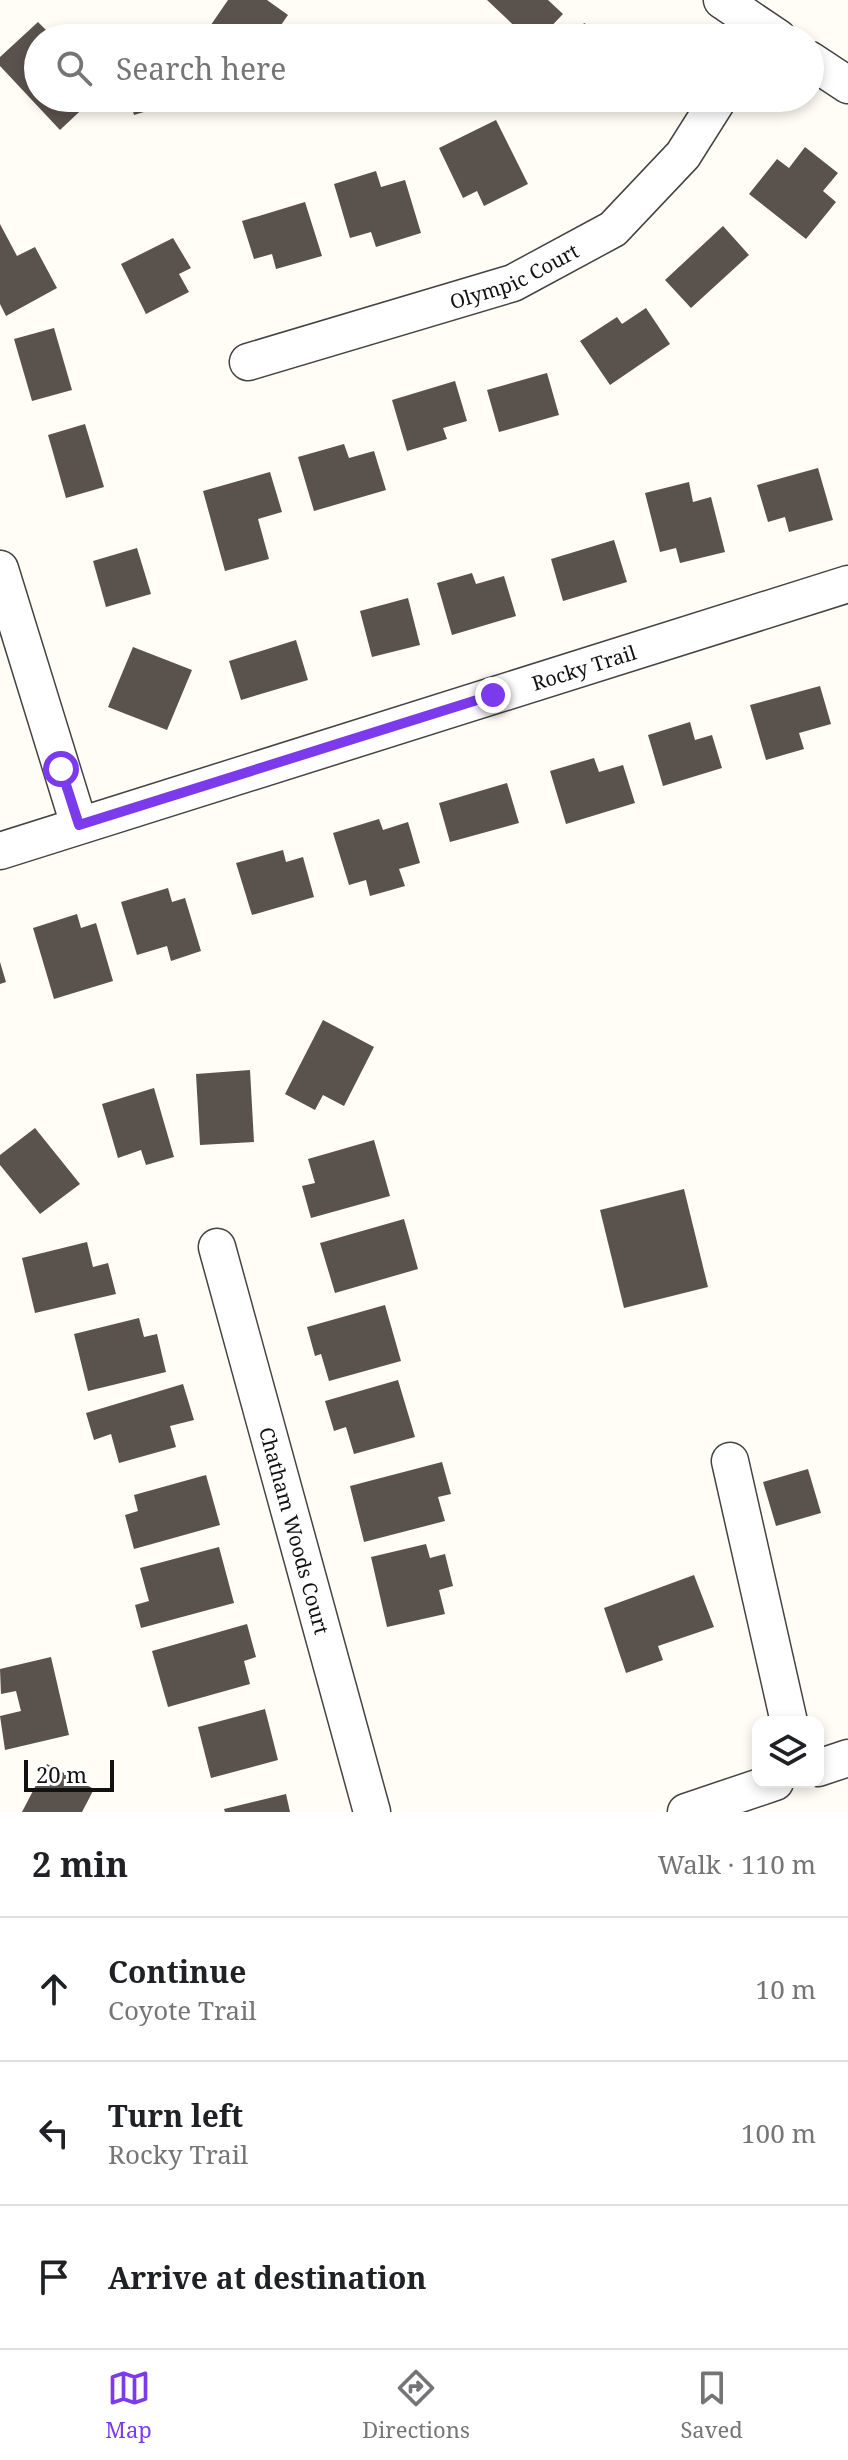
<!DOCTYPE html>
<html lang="en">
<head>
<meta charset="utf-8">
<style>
  body { margin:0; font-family:"Noto Serif",serif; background:#f2f2f2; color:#202124 }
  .controls { position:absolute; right:24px; bottom:24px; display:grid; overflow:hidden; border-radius:16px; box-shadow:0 4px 12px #0003 }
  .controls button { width:72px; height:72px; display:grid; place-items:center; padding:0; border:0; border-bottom:2px solid #e0e0e0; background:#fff; color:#202124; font:40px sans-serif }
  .scale { position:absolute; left:24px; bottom:20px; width:90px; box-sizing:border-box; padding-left:8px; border:4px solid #111; border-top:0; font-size:22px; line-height:28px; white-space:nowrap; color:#111; -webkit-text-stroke:6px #fff; paint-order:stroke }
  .stop { position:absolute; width:24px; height:24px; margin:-18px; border:6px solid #7c3aed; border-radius:50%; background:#fff }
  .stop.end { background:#7c3aed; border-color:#fff; box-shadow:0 2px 8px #0008 }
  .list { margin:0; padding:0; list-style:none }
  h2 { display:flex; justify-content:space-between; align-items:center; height:104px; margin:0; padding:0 32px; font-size:34px }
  h2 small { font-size:26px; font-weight:400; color:#757577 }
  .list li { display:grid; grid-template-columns:52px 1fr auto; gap:24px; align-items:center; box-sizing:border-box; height:144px; padding:0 32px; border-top:2px solid #e0e0e0 }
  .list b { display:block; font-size:30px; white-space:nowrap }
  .list p { margin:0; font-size:26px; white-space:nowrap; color:#757577 }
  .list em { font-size:26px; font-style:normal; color:#757577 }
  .icon { flex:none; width:44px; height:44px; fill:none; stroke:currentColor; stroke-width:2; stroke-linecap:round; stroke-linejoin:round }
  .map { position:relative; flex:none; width:848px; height:1812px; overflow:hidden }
  .search { position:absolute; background:#fff; box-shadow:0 4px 12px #0003; left:24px; right:24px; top:24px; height:88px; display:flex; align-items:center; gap:20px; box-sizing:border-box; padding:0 28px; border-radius:44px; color:#757577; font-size:30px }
  .sheet { height:536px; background:#fff }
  nav { display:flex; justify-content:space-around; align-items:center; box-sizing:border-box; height:112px; border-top:2px solid #e0e0e0; background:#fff; font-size:22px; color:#757577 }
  nav a { display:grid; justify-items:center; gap:4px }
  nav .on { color:#7c3aed }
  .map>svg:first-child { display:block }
  .building { fill:#5a524d }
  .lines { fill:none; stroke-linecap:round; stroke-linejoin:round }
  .minor-casing { stroke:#444; stroke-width:39 }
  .minor { stroke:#fff; stroke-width:36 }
  .route { stroke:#7c3aed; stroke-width:10 }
  .labels { text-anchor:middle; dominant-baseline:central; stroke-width:8; stroke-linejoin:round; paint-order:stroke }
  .street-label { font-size:20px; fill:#111; stroke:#fff }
</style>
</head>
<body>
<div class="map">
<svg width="848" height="1812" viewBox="0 0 848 1812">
  <rect width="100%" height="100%" fill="#fffdf5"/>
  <g class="building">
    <path d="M228,0H267L288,15L272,38H258L254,35L252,38H208L204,35Z"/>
    <path d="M487,0H548L563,14L540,38H527Z"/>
    <path d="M38,22L54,38H38V98H94L60,130L0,66V57Z"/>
    <path d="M584,23L612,38H576Z"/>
    <path d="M129,98H187V99L134,115Z"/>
    <path d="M496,120L528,184L484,206L477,191L463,198L439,148Z"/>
    <path d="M805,147L838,173L823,191L836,202L806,239L749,194L777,159L789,168Z"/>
    <path d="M376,171L381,187L405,180L421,233L376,247L371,232L350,238L334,184Z"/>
    <path d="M305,202L322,256L276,269L272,254L254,259L242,221Z"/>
    <path d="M0,224L17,256L35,247L57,288L6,316L0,304Z"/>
    <path d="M723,226L749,255L691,308L665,280Z"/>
    <path d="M173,238L191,268L179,274L189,292L146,314L121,264Z"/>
    <path d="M646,308L670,344L610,385L580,341L617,317L622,324Z"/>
    <path d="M54,328L72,390L32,401L14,339Z"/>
    <path d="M547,373L559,415L499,432L487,390Z"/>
    <path d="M455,381L467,421L443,428L447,439L407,451L392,400Z"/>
    <path d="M85,424L104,487L66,498L48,435Z"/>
    <path d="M344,444L349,458L374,451L386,490L314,511L298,457Z"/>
    <path d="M818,468L833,520L789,532L785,517L768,522L757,485Z"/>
    <path d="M270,472L282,512L258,519L269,559L225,571L203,491Z"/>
    <path d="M689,482L693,502L711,497L725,552L680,563L676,548L660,552L645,493Z"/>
    <path d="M614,540L627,582L563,601L551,559Z"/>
    <path d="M137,548L151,594L106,607L93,561Z"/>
    <path d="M472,573L476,584L504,576L516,616L452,635L437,583Z"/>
    <path d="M408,598L420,645L372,657L360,611Z"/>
    <path d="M296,640L308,680L241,700L229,661Z"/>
    <path d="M133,647L192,670L167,730L108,707Z"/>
    <path d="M820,686L831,724L799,733L804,749L766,760L750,705Z"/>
    <path d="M690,722L695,740L712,735L722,768L663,786L648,735Z"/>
    <path d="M594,758L599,772L623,765L635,803L566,824L550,771Z"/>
    <path d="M507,783L519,823L450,842L439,803Z"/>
    <path d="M379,819L383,830L408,822L420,863L399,869L405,886L370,896L366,880L349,885L333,833Z"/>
    <path d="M283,850L286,862L303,857L314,897L252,915L236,863Z"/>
    <path d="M168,888L172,902L185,898L201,951L171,961L167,946L137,955L121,902Z"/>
    <path d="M77,914L81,928L96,923L113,981L54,999L33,928Z"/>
    <path d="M0,962L6,982L0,984Z"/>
    <path d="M323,1020L374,1047L344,1106L323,1095L315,1110L285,1094Z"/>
    <path d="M250,1070L254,1142L200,1145L196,1074Z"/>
    <path d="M154,1088L174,1157L146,1165L141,1150L118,1158L102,1104Z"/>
    <path d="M35,1128L80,1184L40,1214L0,1165V1155Z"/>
    <path d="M374,1140L390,1196L311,1218L302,1186L315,1183L308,1159Z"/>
    <path d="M684,1189L708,1287L624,1308L600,1210Z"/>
    <path d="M404,1219L418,1269L335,1293L320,1243Z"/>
    <path d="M87,1242L93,1267L108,1263L116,1294L35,1313L22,1258Z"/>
    <path d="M385,1305L401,1361L329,1381L321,1354L315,1356L307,1327Z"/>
    <path d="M139,1318L144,1337L157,1334L166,1372L88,1391L74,1334Z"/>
    <path d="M398,1380L415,1437L354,1454L346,1427L334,1431L325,1401Z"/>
    <path d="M183,1384L194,1420L170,1426L176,1447L119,1463L111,1434L94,1440L86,1413Z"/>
    <path d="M442,1462L451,1494L438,1497L445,1521L364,1542L350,1486Z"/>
    <path d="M808,1469L821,1513L776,1526L763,1482Z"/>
    <path d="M206,1475L220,1525L134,1549L125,1515L138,1511L134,1495Z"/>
    <path d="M426,1544L430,1558L445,1554L453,1586L439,1590L445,1614L387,1627L371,1557Z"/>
    <path d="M219,1547L234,1603L141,1628L135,1605L149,1601L140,1568Z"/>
    <path d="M694,1575L714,1627L658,1646L663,1660L626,1673L604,1608Z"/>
    <path d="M247,1624L256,1657L244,1661L250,1684L168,1707L152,1651Z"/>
    <path d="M51,1657L69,1735L5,1750L0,1716L21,1711L16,1691L1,1694L0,1669Z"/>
    <path d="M265,1709L278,1760L211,1778L198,1727Z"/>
    <path d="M47,1764L94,1789L82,1812H22Z"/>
    <path d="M286,1794L290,1812H225L224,1809Z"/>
  </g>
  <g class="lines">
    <defs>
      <g id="minor">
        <path d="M722,0L778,38"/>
        <path d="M810,60L848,85"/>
        <path id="s1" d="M248,362L513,283L613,229L683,155L719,98"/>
        <path d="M0,569L79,825"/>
        <path id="s2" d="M0,851L848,584"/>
        <path id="s3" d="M217,1247L372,1812"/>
        <path d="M730,1461L789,1722"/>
        <path d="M818,1768L848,1758"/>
        <path d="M686,1812L775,1782"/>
      </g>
    </defs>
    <use href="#minor" class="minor-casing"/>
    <use href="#minor" class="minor"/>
  </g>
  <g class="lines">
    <path class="route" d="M61,769L79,825L493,695"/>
  </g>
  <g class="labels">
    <g class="street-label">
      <text stroke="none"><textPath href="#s1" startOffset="280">Olympic Court</textPath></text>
      <text stroke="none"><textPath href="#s2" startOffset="612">Rocky Trail</textPath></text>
      <text stroke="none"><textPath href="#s3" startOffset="294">Chatham Woods Court</textPath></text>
    </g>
  </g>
</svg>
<div class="controls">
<button><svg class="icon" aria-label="layers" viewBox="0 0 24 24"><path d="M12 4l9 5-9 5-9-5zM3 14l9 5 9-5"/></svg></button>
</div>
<div class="scale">20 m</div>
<div class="stop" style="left:61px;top:769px"></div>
<div class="stop end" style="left:493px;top:695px"></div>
<div class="search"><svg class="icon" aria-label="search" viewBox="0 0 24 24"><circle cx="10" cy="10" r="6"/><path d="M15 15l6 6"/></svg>Search here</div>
</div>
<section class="sheet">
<h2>2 min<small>Walk · 110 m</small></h2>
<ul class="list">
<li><svg class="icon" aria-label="ahead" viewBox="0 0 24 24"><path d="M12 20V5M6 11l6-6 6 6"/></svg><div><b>Continue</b><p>Coyote Trail</p></div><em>10 m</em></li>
<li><svg class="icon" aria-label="left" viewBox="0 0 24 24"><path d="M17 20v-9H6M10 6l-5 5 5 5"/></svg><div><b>Turn left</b><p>Rocky Trail</p></div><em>100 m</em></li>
<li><svg class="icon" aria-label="arrive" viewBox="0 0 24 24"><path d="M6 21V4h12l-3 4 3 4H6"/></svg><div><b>Arrive at destination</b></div></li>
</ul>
</section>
<nav>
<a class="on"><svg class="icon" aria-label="map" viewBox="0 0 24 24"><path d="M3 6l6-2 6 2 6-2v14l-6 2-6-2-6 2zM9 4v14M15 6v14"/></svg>Map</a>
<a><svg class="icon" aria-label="directions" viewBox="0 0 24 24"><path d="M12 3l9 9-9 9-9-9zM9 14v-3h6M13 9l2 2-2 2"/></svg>Directions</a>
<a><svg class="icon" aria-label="saved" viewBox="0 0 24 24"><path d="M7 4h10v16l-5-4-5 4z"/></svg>Saved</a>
</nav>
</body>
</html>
